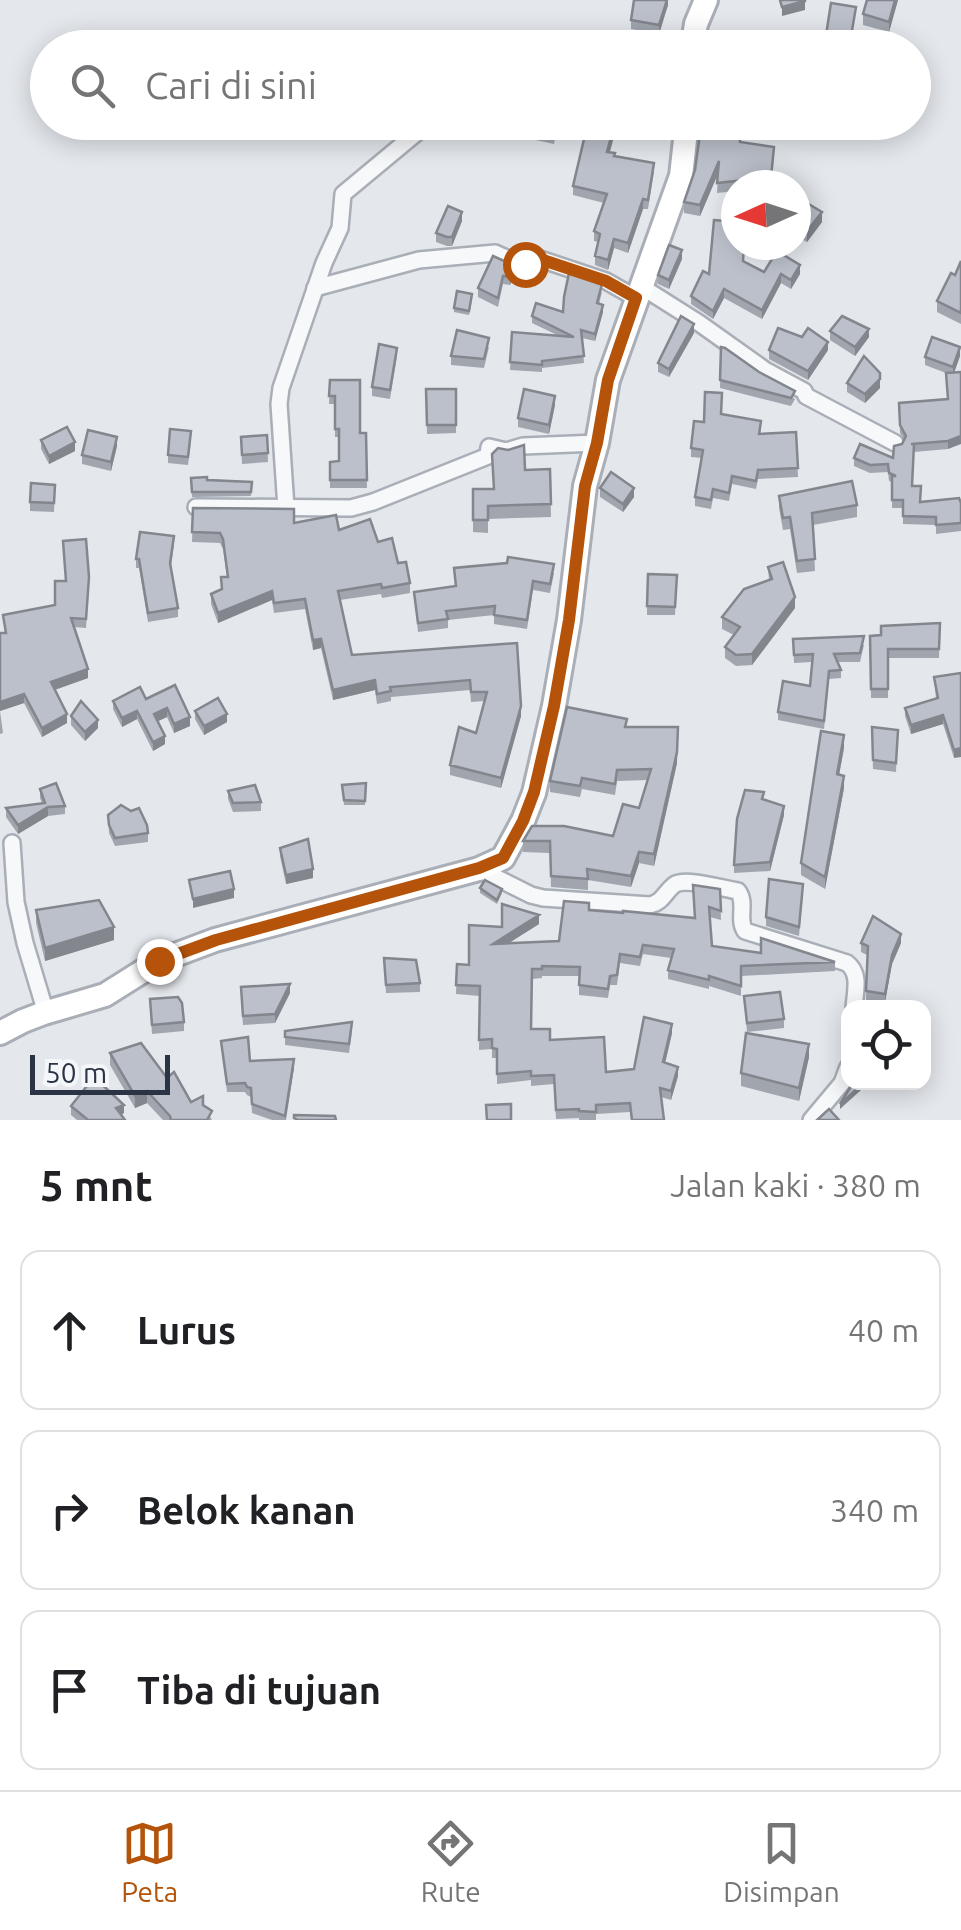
<!DOCTYPE html>
<html lang="id">
<head>
<meta charset="utf-8">
<style>
  body { margin:0; font-family:Ubuntu,sans-serif; background:#f6f6f6; color:#202124 }
  .controls { position:absolute; right:30px; bottom:30px; display:grid; overflow:hidden; border-radius:20px; box-shadow:0 5px 25px #0003 }
  .controls button { width:90px; height:90px; display:grid; place-items:center; padding:0; border:0; border-bottom:2px solid #e0e0e0; background:#fff; color:#202124; font:50px sans-serif }
  .compass { position:absolute; left:721px; top:170px; width:90px; height:90px; border-radius:50%; background:#fff; box-shadow:0 5px 25px #0003; rotate:267deg }
  .scale { position:absolute; left:30px; bottom:25px; width:140px; box-sizing:border-box; padding-left:10px; border:5px solid #2b3445; border-top:0; font-size:28px; line-height:35px; white-space:nowrap; color:#2b3445; -webkit-text-stroke:8px #f4f6f9; paint-order:stroke }
  .stop { position:absolute; width:30px; height:30px; margin:-22px; border:8px solid #b45309; border-radius:50%; background:#fff }
  .stop.end { background:#b45309; border-color:#fff; box-shadow:0 2px 10px #0008 }
  .list { margin:0; padding:0; list-style:none }
  h2 { display:flex; justify-content:space-between; align-items:center; height:130px; margin:0; padding:0 40px; font-size:42px }
  h2 small { font-size:32px; font-weight:400; color:#757577 }
  .list li { display:grid; grid-template-columns:65px 1fr auto; gap:30px; align-items:center; box-sizing:border-box; height:160px; margin:0 20px 20px; padding:0 20px; border:2px solid #e0e0e0; border-radius:20px }
  .list b { display:block; font-size:38px; white-space:nowrap }
  .list em { font-size:32px; font-style:normal; color:#757577 }
  .icon { flex:none; width:55px; height:55px; fill:none; stroke:currentColor; stroke-width:2; stroke-linecap:round; stroke-linejoin:round }
  .map { position:relative; flex:none; width:961px; height:1120px; overflow:hidden }
  .search { position:absolute; background:#fff; box-shadow:0 5px 25px #0003; left:30px; right:30px; top:30px; height:110px; display:flex; align-items:center; gap:25px; box-sizing:border-box; padding:0 35px; border-radius:55px; color:#757577; font-size:38px }
  .sheet { height:670px; background:#fff }
  nav { display:flex; justify-content:space-around; align-items:center; box-sizing:border-box; height:140px; border-top:2px solid #e0e0e0; background:#fff; font-size:28px; color:#757577 }
  nav a { display:grid; justify-items:center; gap:5px }
  nav .on { color:#b45309 }
  .map>svg:first-child { display:block }
  .lines { fill:none; stroke-linecap:round; stroke-linejoin:round }
  .street-casing { stroke:#a9aeb7; stroke-width:20 }
  .secondary-casing { stroke:#a9aeb7; stroke-width:28 }
  .street { stroke:#f7f8fa; stroke-width:15 }
  .secondary { stroke:#fff; stroke-width:22 }
  .wall { fill:#a1a5ae }
  .shaded-wall { fill:#83868d }
  .building { fill:#bbc0ca; stroke:#83868d; stroke-width:2.5 }
  .route { stroke:#b45309; stroke-width:12 }
</style>
</head>
<body>
<div class="map">
<svg width="961" height="1120" viewBox="0 0 961 1120">
  <rect width="100%" height="100%" fill="#e4e7ec"/>
  <g class="lines">
    <defs>
      <g id="street">
        <path d="M642,287L699,323L765,370L804,391L806,396L895,443"/>
        <path d="M315,288L419,260L495,253L522,265L532,258H537L606,281L636,298"/>
        <path d="M196,507L351,508L373,502L488,456L489,447L506,451L523,446L597,443"/>
        <path d="M286,508L279,404L281,388L324,263L340,228L343,194L420,130"/>
        <path d="M12,843L16,902L25,943L46,1013"/>
        <path d="M479,869L531,895L543,898L650,905C663,902 664,893 674,885C685,877 724,889 738,891C747,903 737,919 745,931L847,963C861,974 855,992 854,1008"/>
        <path d="M811,1120L842,1083L848,1067"/>
      </g>
      <g id="secondary">
        <path d="M692,48L696,24L706,0"/>
        <path d="M0,1033L23,1021L44,1013L105,995L159,961L215,940L479,869L503,858L523,821L534,793L554,706L569,620L585,486L597,443L608,380L681,176L687,122"/>
      </g>
    </defs>
    <use href="#street" class="street-casing"/>
    <use href="#secondary" class="secondary-casing"/>
    <use href="#street" class="street"/>
    <use href="#secondary" class="secondary"/>
  </g>
  <g class="wall">
    <path d="M668,0V5L659,34L631,29V20Z"/>
    <path d="M898,0L889,32L863,25V14Z"/>
    <path d="M558,122L554,144L531,139V130Z"/>
    <path d="M568,122H663V129H616L610,152L615,157L654,172L648,209H643L628,253L614,248L608,270L595,265V256L598,242L594,241V231L604,203L573,195V186L587,128Z"/>
    <path d="M801,122H821V126L801,124Z"/>
    <path d="M712,136L741,142L774,157L772,177L773,184L777,185H736V191L717,193L718,174L700,216L684,213V202Z"/>
    <path d="M796,190L801,199L822,222L807,242L796,236Z"/>
    <path d="M462,221L452,246H447L436,242V233Z"/>
    <path d="M736,245H745L743,261L764,272L800,274L791,289L781,283L762,319L724,298L713,319L691,304V296Z"/>
    <path d="M682,259L669,289L658,284V275Z"/>
    <path d="M961,261V324L937,312V301L955,275Z"/>
    <path d="M515,266V274L510,285L503,284L498,307L478,297V288Z"/>
    <path d="M602,292L599,304L603,312L595,341L582,338L584,363L542,368V372L510,370L512,332L557,335L532,323V316L563,312Z"/>
    <path d="M472,299L469,315L454,312V308Z"/>
    <path d="M830,331L869,337L855,356L830,340Z"/>
    <path d="M694,333L669,377L658,372V363Z"/>
    <path d="M802,337L828,350L808,380L769,359V350Z"/>
    <path d="M489,347L484,368L451,365V356Z"/>
    <path d="M721,347L795,399L791,406L720,388Z"/>
    <path d="M397,356L390,399L372,396V387Z"/>
    <path d="M960,356L954,372L948,449L914,452L912,486L921,502L961,503V531L936,534V525L903,524V508H892V482L889,481L888,472L870,473L854,466V458H893L904,440L900,433L899,403L948,399L946,373L925,365V357Z"/>
    <path d="M330,380L360,433H366L367,488H330V462L339,461V437H335V404H329Z"/>
    <path d="M847,383L880,388L865,403L847,392Z"/>
    <path d="M426,389H456V433L427,434Z"/>
    <path d="M555,405L549,434L518,427V418Z"/>
    <path d="M722,414L761,429L760,434L796,432L798,477L758,479L756,489L732,484L729,501L713,498L711,509L695,506V497L702,458L691,457V448L704,422Z"/>
    <path d="M267,435L268,462L242,464L241,437Z"/>
    <path d="M41,440L75,451L49,464L41,449Z"/>
    <path d="M191,440L188,465L168,463V455Z"/>
    <path d="M117,446L111,471L82,464V455Z"/>
    <path d="M550,469L551,517L488,519V533L473,532V489H493L525,470Z"/>
    <path d="M191,478L252,482L251,496L192,497Z"/>
    <path d="M55,485L54,512L30,511V502Z"/>
    <path d="M600,488L634,497L623,512L600,497Z"/>
    <path d="M779,496L857,505V517L813,525L815,571L797,573L790,529L783,530L779,508Z"/>
    <path d="M193,508L339,530L378,542L398,563L410,583V593L382,598L381,594L340,600L352,655L517,643L521,716L501,788L450,775V765L476,733L485,701L471,702L470,690L391,697V701L377,704L375,690L333,700L321,648L313,650L305,609L274,613L272,600L218,623L211,604V594L221,589V577H227L223,549L220,543L192,542Z"/>
    <path d="M174,545L171,567L178,608V617L148,622L139,568H136V559Z"/>
    <path d="M768,567L795,608L752,665L736,666L725,658V647L734,635L722,629V617L769,580Z"/>
    <path d="M454,568L554,573L550,593L533,590L527,629L494,624V615L448,620V628L418,632L414,592L455,586Z"/>
    <path d="M677,575L675,615H647V606Z"/>
    <path d="M89,586L86,628L74,627L88,678L55,690L67,723L42,737L24,703L0,711L3,733L0,734V633H5L3,615L55,605Z"/>
    <path d="M940,623L939,658H888V698H871L870,636L881,635Z"/>
    <path d="M793,639L864,645L860,662H838L841,670V678L829,679L824,729L778,720V712L810,686L812,662L794,663Z"/>
    <path d="M961,673L954,758L943,724L911,734L905,716V708L936,698L934,677Z"/>
    <path d="M175,685L190,726L174,733L167,717L158,721L165,744L153,751L137,719L122,727L113,709V701L146,699Z"/>
    <path d="M195,711L227,722L204,735L195,719Z"/>
    <path d="M71,716L98,728L85,741L71,725Z"/>
    <path d="M627,727H678L677,763L654,866L639,863L631,887L588,880V890L551,887L550,853L523,852V841L613,836L639,808L647,780L617,781L615,795L582,789L580,797L550,792V781Z"/>
    <path d="M872,727L898,730L896,772L873,769Z"/>
    <path d="M844,748L839,775L844,788L825,889L801,875V863Z"/>
    <path d="M366,783L365,805H344L342,785Z"/>
    <path d="M40,789L65,806V814L48,816L18,834L6,817V808L42,803L40,798Z"/>
    <path d="M228,791L261,802V811L233,812L228,799Z"/>
    <path d="M764,800L784,815L770,871L734,873V865Z"/>
    <path d="M108,815L148,833V842L115,846L109,833Z"/>
    <path d="M280,848L313,878L286,884L280,856Z"/>
    <path d="M480,888L502,893L497,904L480,893Z"/>
    <path d="M720,889L721,920L710,917L712,946L835,962V971L741,976V996L709,986V989L668,979V970L671,958L643,954L640,966L620,963L617,985H610L608,998L579,995V976H542V978L532,979L531,1029L606,1072L634,1069L672,1033L665,1063L678,1076L671,1100L661,1097L664,1120H631L630,1112L596,1114V1120H579V1118L556,1119L554,1084L531,1086V1080L497,1084V1058H492V1049L479,1050L480,996L456,994L457,964L469,965L502,927L539,924L509,943L559,941L589,910L694,918Z"/>
    <path d="M803,892L799,936L766,926V917Z"/>
    <path d="M36,910L114,940L45,961L36,923Z"/>
    <path d="M861,943H901L892,964L885,1002L866,1000L867,955L861,952Z"/>
    <path d="M384,958L420,983V992L386,993Z"/>
    <path d="M290,993L275,1023L243,1025L241,996Z"/>
    <path d="M744,996L784,1019V1028L747,1032Z"/>
    <path d="M150,999L184,1022V1031L152,1034Z"/>
    <path d="M285,1031H352L349,1053L285,1045Z"/>
    <path d="M221,1041L250,1061L294,1068L286,1120H272L252,1113L251,1097L247,1095L245,1092H227Z"/>
    <path d="M110,1053L167,1078L191,1102L203,1105L212,1120H163L147,1103L135,1108L110,1065Z"/>
    <path d="M809,1057L799,1101L741,1086V1073Z"/>
    <path d="M71,1106L124,1113L121,1115L125,1120H77L71,1115Z"/>
  </g>
  <g class="shaded-wall">
    <path d="M667,0L668,5L659,34V25Z"/>
    <path d="M895,0H898L889,32V22Z"/>
    <path d="M805,1V10L782,16V7Z"/>
    <path d="M616,122V129L607,161V152Z"/>
    <path d="M719,161V171L700,216V205Z"/>
    <path d="M643,199V209L628,253V243Z"/>
    <path d="M462,212V221L452,246V237Z"/>
    <path d="M822,212V222L807,242V231Z"/>
    <path d="M614,239V248L608,270V260Z"/>
    <path d="M682,250V259L669,289V280Z"/>
    <path d="M800,265V274L791,289V280Z"/>
    <path d="M515,266V274L510,285V277Z"/>
    <path d="M781,274V283L762,319V310Z"/>
    <path d="M724,289V298L713,319V311Z"/>
    <path d="M603,305V312L595,341V334Z"/>
    <path d="M694,324V333L669,377V369Z"/>
    <path d="M869,329V337L855,356V347Z"/>
    <path d="M828,342V350L808,380V371Z"/>
    <path d="M960,347V356L953,376V367Z"/>
    <path d="M880,379V388L865,403V394Z"/>
    <path d="M555,396V405L549,434V425Z"/>
    <path d="M961,436V444L948,449V441Z"/>
    <path d="M117,437V446L111,471V462Z"/>
    <path d="M75,442V451L49,464V456Z"/>
    <path d="M634,488V497L623,512V504Z"/>
    <path d="M272,591V600L218,623V613Z"/>
    <path d="M795,597V608L752,665V654Z"/>
    <path d="M321,639V648L313,650V640Z"/>
    <path d="M88,669V678L51,691V682Z"/>
    <path d="M375,680V690L333,700V690Z"/>
    <path d="M24,694V703L0,711V702Z"/>
    <path d="M521,706V716L501,788V778Z"/>
    <path d="M167,708V717L154,723V714Z"/>
    <path d="M137,711V719L122,727V718Z"/>
    <path d="M67,714V723L42,737V728Z"/>
    <path d="M227,714V722L204,735V726Z"/>
    <path d="M943,715V724L911,734V725Z"/>
    <path d="M190,717V726L174,733V724Z"/>
    <path d="M98,720V728L85,741V732Z"/>
    <path d="M844,735V748L837,786V774Z"/>
    <path d="M165,736V744L153,751V742Z"/>
    <path d="M961,748V757L954,758V750Z"/>
    <path d="M677,752V763L654,866V854Z"/>
    <path d="M844,776V788L825,889V877Z"/>
    <path d="M784,806V815L770,871V862Z"/>
    <path d="M48,807V816L18,834V825Z"/>
    <path d="M639,852V863L631,887V876Z"/>
    <path d="M313,869V878L286,884V875Z"/>
    <path d="M234,889V898L193,908V899Z"/>
    <path d="M539,915V924L493,953V944Z"/>
    <path d="M114,927V940L45,961V948Z"/>
    <path d="M901,934V943L892,964L885,1002V994L892,955Z"/>
    <path d="M290,984V993L275,1023V1014Z"/>
    <path d="M672,1024V1033L663,1072V1062Z"/>
    <path d="M809,1044V1057L799,1101V1088Z"/>
    <path d="M294,1059V1068L285,1120V1116Z"/>
    <path d="M678,1067V1076L671,1100V1091Z"/>
    <path d="M865,1082H870L840,1109V1104Z"/>
    <path d="M147,1091V1103L135,1108V1096Z"/>
    <path d="M124,1105V1113L116,1117V1108Z"/>
  </g>
  <g class="building">
    <path d="M634,0H667L659,25L631,20Z"/>
    <path d="M780,0H805V1L782,7Z"/>
    <path d="M867,0H895L889,22L863,14Z"/>
    <path d="M831,3L856,7L849,48H824Z"/>
    <path d="M532,122H557L554,135L531,130Z"/>
    <path d="M588,122H615L607,152L615,153L614,156L654,163L648,200L643,199L628,243L614,239L608,260L595,256L600,234L594,231L607,194L573,186Z"/>
    <path d="M713,122H741L740,142L774,147L771,177H773V184L777,185H754V179L717,183L719,161L700,205L684,202L695,170L700,134L712,136Z"/>
    <path d="M796,190L801,192L797,197L822,212L807,231L796,226Z"/>
    <path d="M448,206L462,212L452,237H447L436,233Z"/>
    <path d="M714,220L736,222V245H744L743,261L764,272L777,251L800,265L791,280L781,274L762,310L724,289L713,311L691,296L703,271L709,274Z"/>
    <path d="M669,245L682,250L669,280L658,275Z"/>
    <path d="M493,256L515,266L510,277L503,276L498,298L478,288Z"/>
    <path d="M961,261V313L937,301L951,273L955,275Z"/>
    <path d="M569,273L602,284L597,303L603,305L595,334L581,330L584,356L542,361V365L510,362L512,332L574,337L532,316L536,303L563,312L564,297Z"/>
    <path d="M457,291L472,294L469,311L454,308Z"/>
    <path d="M681,316L694,324L669,369L658,363Z"/>
    <path d="M842,316L869,329L855,347L830,331Z"/>
    <path d="M778,328L802,337L808,328L828,342L808,371L769,350Z"/>
    <path d="M457,330L489,338L484,359L451,356Z"/>
    <path d="M932,337L960,347L953,367L925,357Z"/>
    <path d="M379,344L397,348L390,390L372,387Z"/>
    <path d="M721,347L725,348L759,372L795,391L791,398L720,380Z"/>
    <path d="M864,356L880,373V379L865,394L847,383Z"/>
    <path d="M961,372V436L948,441L911,444H914L912,486H921L920,502L959,498L961,503V523L936,525V517L903,516V500H892V476H896L889,473L888,464L870,465L854,458L860,444L893,458L894,446L902,444L906,436L900,425L899,403L948,399L946,373Z"/>
    <path d="M330,380H360V433H366L367,480H330V462L339,461V429H335V396H329Z"/>
    <path d="M426,389H456V425H427Z"/>
    <path d="M524,389L555,396L549,425L518,418Z"/>
    <path d="M705,392L722,393L721,414L761,421L759,434L796,432L798,468L758,470L756,481L732,476L729,493L713,489L711,500L695,497L703,450L691,448L694,421L704,422Z"/>
    <path d="M67,427L75,442L49,456L41,440Z"/>
    <path d="M170,429L191,431L188,457L168,455Z"/>
    <path d="M88,430L117,437L111,462L82,455Z"/>
    <path d="M267,435L268,453L242,455L241,437Z"/>
    <path d="M524,445L525,470L550,469L551,504L488,506V520H473V489H494L492,454L498,448L508,450Z"/>
    <path d="M611,472L634,488L623,504L600,488Z"/>
    <path d="M207,477V480L252,482L251,492H192L191,478Z"/>
    <path d="M852,481L857,505L812,513L815,559L797,561L790,517L783,518L779,496Z"/>
    <path d="M31,483L55,485L54,503L30,502Z"/>
    <path d="M193,508L294,509V523L336,515L339,530L370,519L378,542L392,538L398,563L406,562L410,583L382,588L381,584L338,591L352,655L517,643L521,706L501,778L450,765L459,727L476,733L487,692H471L470,680L390,687L391,691L377,694L375,680L333,690L321,639L313,640L305,599L274,603L272,591L218,613L211,594L222,589L221,577H228L223,539L220,533L192,532Z"/>
    <path d="M140,532L174,536L170,563L178,608L148,613L139,559H136Z"/>
    <path d="M86,539L89,577L86,619L71,618L88,669L51,682L67,714L42,728L24,694L0,702V633H6L3,615L55,605V581H66L63,541Z"/>
    <path d="M508,557L554,564L550,584L533,581L527,620L494,615L495,606L446,611L448,619L418,623L414,592L456,586L454,568L507,563Z"/>
    <path d="M783,562L795,597L752,654L736,655L725,647L740,627L722,617L744,589L772,579L768,567Z"/>
    <path d="M648,574L677,575L675,607L647,606Z"/>
    <path d="M940,623L939,649H888V689H871L870,636L881,635V626Z"/>
    <path d="M864,636L860,653L834,654L841,670L829,671L824,721L778,712L783,681L810,686L813,654L794,655L793,639Z"/>
    <path d="M961,673V748L954,750L943,715L911,725L905,708L938,698L934,677Z"/>
    <path d="M175,685L190,717L174,724L167,708L154,714L165,736L153,742L137,711L122,718L113,701L140,687L146,699Z"/>
    <path d="M218,698L227,714L204,726L195,711Z"/>
    <path d="M81,701L98,720L85,732L71,716Z"/>
    <path d="M567,707L627,719L625,727H678L677,752L654,854L639,852L631,876L587,869L588,879L551,876L550,841H523L532,826H564L613,836L623,804L639,808L651,769L617,770L615,784L582,778L580,786L550,781Z"/>
    <path d="M872,727L898,730L896,763L873,760Z"/>
    <path d="M821,731L844,735L837,774L844,776L825,877L801,863Z"/>
    <path d="M56,783L65,806L48,807L18,825L6,808L45,803L40,789Z"/>
    <path d="M366,783L365,801L344,800L342,785Z"/>
    <path d="M255,785L261,802L233,803L228,791Z"/>
    <path d="M745,790L764,792L762,799L784,806L770,862L734,865L737,819Z"/>
    <path d="M121,805L131,811L139,808L147,825L148,833L115,838L109,825L108,815Z"/>
    <path d="M308,839L313,869L286,875L280,848Z"/>
    <path d="M230,871L234,889L193,899L189,880Z"/>
    <path d="M769,879L803,884L799,927L766,917Z"/>
    <path d="M485,880L502,889L497,900L480,888Z"/>
    <path d="M693,885L720,889L721,911L709,907L712,946L761,953V938L835,962L741,966V986L709,976V980L668,970L674,949L643,945L640,957L620,954L617,975L610,976L608,989L579,985L580,967L542,966V969H532L531,1029H550V1040L604,1037L606,1072L634,1069L644,1017L672,1024L663,1062L678,1067L671,1091L660,1088L664,1120H632L630,1103L596,1105V1112L579,1111V1109L556,1110L554,1075L531,1076V1071L497,1074V1049L492,1048V1039L479,1040L480,986L456,985L457,964L469,965V925L502,927V904L539,915L493,944L559,941L564,901L589,903V910L623,913V911L695,918Z"/>
    <path d="M99,900L114,927L45,948L36,910Z"/>
    <path d="M873,916L901,934L892,955L885,994L866,991L868,946L861,943Z"/>
    <path d="M384,958L416,960L420,983L386,985Z"/>
    <path d="M290,984L275,1014L243,1016L241,987Z"/>
    <path d="M780,992L784,1019L747,1023L744,996Z"/>
    <path d="M178,997L182,1003L184,1022L152,1025L150,999Z"/>
    <path d="M352,1022L349,1044L285,1037V1031Z"/>
    <path d="M746,1033L809,1044L799,1088L741,1073Z"/>
    <path d="M248,1037L250,1061L294,1059L285,1116L252,1104L251,1088L247,1087L245,1083L227,1084L221,1041Z"/>
    <path d="M141,1043L167,1078L174,1072L191,1102L203,1096V1105L212,1111L207,1120H171L170,1116L147,1091L135,1096L110,1053Z"/>
    <path d="M94,1077L124,1105L116,1108L125,1120H88L71,1106Z"/>
    <path d="M853,1082H865L840,1104L853,1083Z"/>
    <path d="M511,1104V1120H487L486,1105Z"/>
    <path d="M829,1109L839,1120H817Z"/>
    <path d="M294,1115L335,1116L336,1120H298L294,1118Z"/>
  </g>
  <g class="lines">
    <path class="route" d="M159,961L216,940L479,868L503,858L523,821L534,792L554,706L569,620L585,486L597,443L608,380L636,298L606,281L537,258H532L525,264"/>
  </g>
</svg>
<div class="controls">
<button><svg class="icon" aria-label="locate" viewBox="0 0 24 24"><circle cx="12" cy="12" r="6"/><path d="M12 2v4M12 18v4M2 12h4M18 12h4"/></svg></button>
</div>
<svg class="compass" viewBox="-18 -18 36 36"><path d="M0-13l5 13h-10z" fill="#e53935"/><path d="M0 13l5-13h-10z" fill="#757577"/></svg>
<div class="scale">50 m</div>
<div class="stop" style="left:525px;top:264px"></div>
<div class="stop end" style="left:159px;top:961px"></div>
<div class="search"><svg class="icon" aria-label="search" viewBox="0 0 24 24"><circle cx="10" cy="10" r="6"/><path d="M15 15l6 6"/></svg>Cari di sini</div>
</div>
<section class="sheet">
<h2>5 mnt<small>Jalan kaki · 380 m</small></h2>
<ul class="list">
<li><svg class="icon" aria-label="ahead" viewBox="0 0 24 24"><path d="M12 20V5M6 11l6-6 6 6"/></svg><div><b>Lurus</b></div><em>40 m</em></li>
<li><svg class="icon" aria-label="right" viewBox="0 0 24 24"><path d="M7 20v-9h11M14 6l5 5-5 5"/></svg><div><b>Belok kanan</b></div><em>340 m</em></li>
<li><svg class="icon" aria-label="arrive" viewBox="0 0 24 24"><path d="M6 21V4h12l-3 4 3 4H6"/></svg><div><b>Tiba di tujuan</b></div></li>
</ul>
</section>
<nav>
<a class="on"><svg class="icon" aria-label="map" viewBox="0 0 24 24"><path d="M3 6l6-2 6 2 6-2v14l-6 2-6-2-6 2zM9 4v14M15 6v14"/></svg>Peta</a>
<a><svg class="icon" aria-label="directions" viewBox="0 0 24 24"><path d="M12 3l9 9-9 9-9-9zM9 14v-3h6M13 9l2 2-2 2"/></svg>Rute</a>
<a><svg class="icon" aria-label="saved" viewBox="0 0 24 24"><path d="M7 4h10v16l-5-4-5 4z"/></svg>Disimpan</a>
</nav>
</body>
</html>
